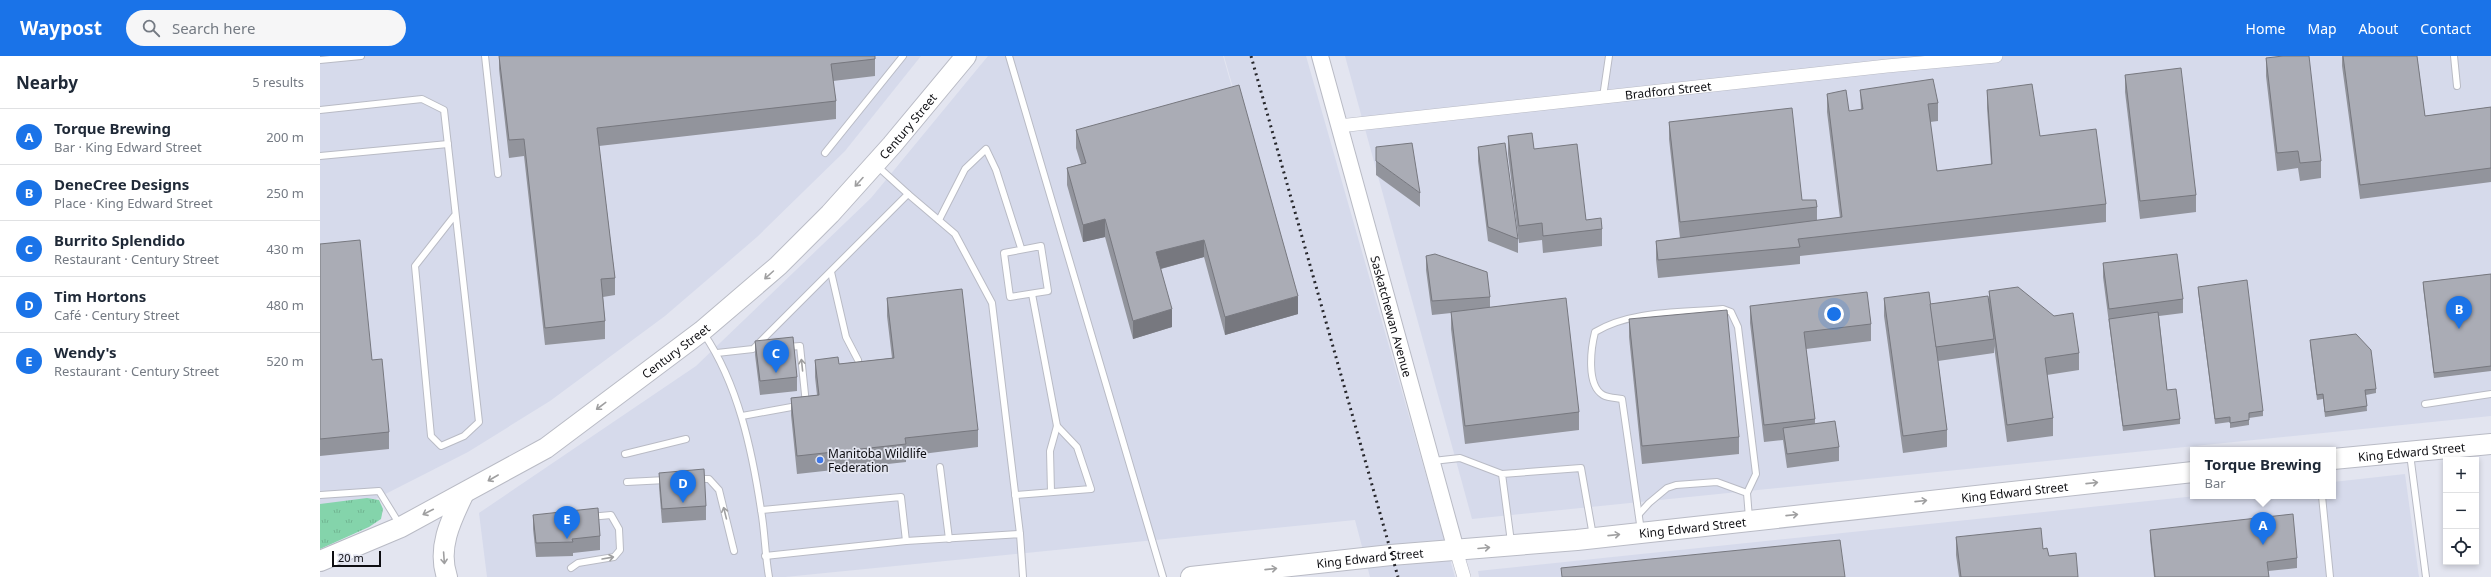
<!DOCTYPE html>
<html lang="en">
<head>
<meta charset="utf-8">
<style>
  body { margin:0; font-family:"Noto Sans",sans-serif; background:#f6f6f7; color:#1f2937 }
  .controls { position:absolute; right:12px; bottom:12px; display:grid; overflow:hidden; border-radius:0px; box-shadow:0 2px 6px #0003 }
  .controls button { width:36px; height:36px; display:grid; place-items:center; padding:0; border:0; border-bottom:1px solid #e0e1e3; background:#fff; color:#1f2937; font:20px sans-serif }
  .scale { position:absolute; left:12px; bottom:10px; width:49px; box-sizing:border-box; padding-left:4px; border:2px solid #0e0e12; border-top:0; font-size:11px; line-height:14px; white-space:nowrap; color:#0e0e12; -webkit-text-stroke:3px #e3e5f0; paint-order:stroke }
  .you { position:absolute; left:1514px; top:258px; width:14px; height:14px; margin:-10px; border:3px solid #fff; border-radius:50%; background:#1a73e8; box-shadow:0 0 0 6px #1a73e833 }
  .badge { display:grid; place-items:center; width:26px; height:26px; border-radius:50%; background:#1a73e8; color:#fff; font-size:13px; font-weight:700 }
  .pin { position:absolute; translate:-50% -33px; filter:drop-shadow(0 1px 2px #0008) }
  .pin::after { content:''; position:absolute; top:21px; width:14px; height:12px; background:inherit; clip-path:polygon(0 0,100% 0,50% 100%) }
  .popup { position:absolute; left:1870px; top:391px; width:146px; height:52px; box-sizing:border-box; display:grid; place-content:center; border-radius:0px; background:#fff; filter:drop-shadow(0 1px 3px #0005); font-size:13px; white-space:nowrap; color:#747a83 }
  .popup b { font-size:15px; color:#1f2937 }
  .popup::after { content:''; position:absolute; left:50%; top:100%; margin-left:-8px; border:8px solid transparent; border-top-color:#fff }
  .list { margin:0; padding:0; list-style:none }
  h2 { display:flex; justify-content:space-between; align-items:center; height:52px; margin:0; padding:0 16px; font-size:17px }
  h2 small { font-size:13px; font-weight:400; color:#747a83 }
  .list li { display:grid; grid-template-columns:26px 1fr auto; gap:12px; align-items:center; box-sizing:border-box; height:56px; padding:0 16px; border-top:1px solid #e0e1e3 }
  .list b { display:block; font-size:15px; white-space:nowrap }
  .list p { margin:0; font-size:13px; white-space:nowrap; color:#747a83 }
  .list em { font-size:13px; font-style:normal; color:#747a83 }
  .icon { flex:none; width:22px; height:22px; fill:none; stroke:currentColor; stroke-width:2; stroke-linecap:round; stroke-linejoin:round }
  .map { position:relative; flex:none; width:2171px; height:521px; overflow:hidden }
  header { display:flex; align-items:center; gap:24px; box-sizing:border-box; height:56px; padding:0 20px; background:#1a73e8; color:#fff }
  header strong { font-size:19px }
  nav { display:flex; gap:22px; margin-inline-start:auto; font-size:14px }
  .search { width:280px; height:36px; background:#f6f6f7; display:flex; align-items:center; gap:10px; box-sizing:border-box; padding:0 14px; border-radius:22px; color:#747a83; font-size:15px }
  main { display:flex }
  aside { flex:1; background:#fff }
  .map>svg:first-child { display:block }
  .built { fill:#d6daeb }
  .grass { fill:url(#grass-tufts) }
  .lines { fill:none; stroke-linecap:round; stroke-linejoin:round }
  .service-casing { stroke:#b9bbc5; stroke-width:8 }
  .minor-casing { stroke:#b9bbc5; stroke-width:14 }
  .tertiary-casing { stroke:#b9bbc5; stroke-width:18 }
  .primary-casing { stroke:#b9bbc5; stroke-width:22 }
  .service { stroke:#fff; stroke-width:6 }
  .minor { stroke:#fff; stroke-width:13 }
  .tertiary { stroke:#fff; stroke-width:16 }
  .primary { stroke:#fff; stroke-width:20 }
  .rail { stroke:#26262b; stroke-width:3; stroke-dasharray:2 4; stroke-linecap:butt }
  .wall { fill:#92949c }
  .shaded-wall { fill:#77787f }
  .building { fill:#aaacb5; stroke:#77787f }
  .oneway { stroke:#9f9fa0 }
  .poi-dot { fill:#3f77e7; stroke:#e3e5f0; stroke-width:1.5 }
  .labels { text-anchor:middle; dominant-baseline:central; stroke-width:3.5; stroke-linejoin:round; paint-order:stroke }
  .street-label { font-size:12px; fill:#0e0e12; stroke:#e3e5f0 }
  .poi-label { font-size:12px; fill:#0e0e12; stroke:#e3e5f0; text-anchor:start }
</style>
</head>
<body>
<header>
<strong>Waypost</strong>
<div class="search"><svg class="icon" aria-label="search" viewBox="0 0 24 24"><circle cx="10" cy="10" r="6"/><path d="M15 15l6 6"/></svg>Search here</div>
<nav><a>Home</a><a>Map</a><a>About</a><a>Contact</a></nav>
</header>
<main>
<aside>
<h2>Nearby<small>5 results</small></h2>
<ul class="list">
<li><span class="badge">A</span><div><b>Torque Brewing</b><p>Bar · King Edward Street</p></div><em>200 m</em></li>
<li><span class="badge">B</span><div><b>DeneCree Designs</b><p>Place · King Edward Street</p></div><em>250 m</em></li>
<li><span class="badge">C</span><div><b>Burrito Splendido</b><p>Restaurant · Century Street</p></div><em>430 m</em></li>
<li><span class="badge">D</span><div><b>Tim Hortons</b><p>Café · Century Street</p></div><em>480 m</em></li>
<li><span class="badge">E</span><div><b>Wendy's</b><p>Restaurant · Century Street</p></div><em>520 m</em></li>
</ul>
</aside>
<div class="map">
<svg width="2171" height="521" viewBox="0 0 2171 521">
  <defs>
    <pattern id="grass-tufts" width="24" height="20" patternUnits="userSpaceOnUse"><rect width="24" height="20" fill="#84d4ab"/><path d="M3 7l-1-3M5 7V3M7 7l1-3M15 17l-1-3M17 17v-4M19 17l1-3" fill="none" stroke="#71b592"/></pattern>
  </defs>
  <rect width="100%" height="100%" fill="#e3e5f0"/>
  <g class="built">
    <path d="M0,0H601L525,95L437,181L345,260L230,345L148,396L32,455L0,468Z"/>
    <path d="M668,0H903L971,237L904,0H986L1135,521H1050L1035,464L465,521H167L159,457L376,310L551,142Z"/>
    <path d="M1025,0H2171V360L1152,463Z"/>
    <path d="M2085,418L2099,521H1159L1158,515L1876,440H2013V426Z"/>
  </g>
  <path class="grass" d="M47,442L59,444L63,453L61,463L49,471L0,493V448Z"/>
  <g class="lines">
    <defs>
      <g id="service">
        <path d="M165,0L178,118"/>
        <path d="M689,0L843,521"/>
        <path d="M2134,0L2137,30"/>
        <path d="M0,4L41,0"/>
        <path d="M1283,41L1289,0"/>
        <path d="M0,54L102,43L124,54L159,366L144,380L121,390L111,380L95,210L135,159"/>
        <path d="M505,97L583,0"/>
        <path d="M0,100L128,88"/>
        <path d="M588,138L635,178L672,247L700,478"/>
        <path d="M619,164L645,113L666,93L676,114L701,192"/>
        <path d="M721,190L728,235L690,241L684,197Z"/>
        <path d="M511,216L526,281L538,304"/>
        <path d="M712,238L737,370L730,395L731,436"/>
        <path d="M384,278C418,328 432,394 441,454C445,476 445,499 449,521"/>
        <path d="M467,291L480,290L486,348"/>
        <path d="M397,297L433,293L588,138L556,109"/>
        <path d="M2105,348L2171,338"/>
        <path d="M422,360L477,350"/>
        <path d="M305,398L366,383"/>
        <path d="M2090,398L2106,521"/>
        <path d="M1113,405L1140,402L1182,418"/>
        <path d="M620,411L629,483"/>
        <path d="M377,423H389L399,434L414,495"/>
        <path d="M307,426L346,424"/>
        <path d="M0,439L59,435L80,469"/>
        <path d="M695,439L771,433L757,391L737,370"/>
        <path d="M2002,440L2010,521"/>
        <path d="M441,454L581,441L586,485"/>
        <path d="M1319,458L1329,447L1347,432L1356,429L1397,426L1427,437"/>
        <path d="M1321,475L1302,343C1297,342 1288,342 1283,339C1266,329 1271,292 1275,276C1311,254 1362,257 1403,253L1411,256L1418,271L1436,418L1427,437L1429,462"/>
        <path d="M1191,486L1182,418L1261,412L1273,480"/>
        <path d="M445,500L586,485L700,478L703,521"/>
        <path d="M251,512L258,507L294,501L300,494L299,473L291,459L270,461"/>
      </g>
      <g id="minor">
        <path id="s1" d="M1019,70L1567,10L1676,0"/>
        <path d="M1136,494L1144,521"/>
      </g>
      <g id="tertiary">
        <path id="s2" d="M1000,0L1136,494"/>
      </g>
      <g id="primary">
        <path id="s3" d="M2013,403L2171,388"/>
        <path id="s4" d="M0,505L81,471L226,392L382,275L458,210L510,158L572,89L646,0"/>
        <path d="M127,521C117,492 131,464 143,439"/>
        <path id="s5" d="M871,521L1071,499L1257,484L1873,416"/>
      </g>
    </defs>
    <use href="#service" class="service-casing"/>
    <use href="#minor" class="minor-casing"/>
    <use href="#tertiary" class="tertiary-casing"/>
    <use href="#primary" class="primary-casing"/>
    <use href="#service" class="service"/>
    <use href="#minor" class="minor"/>
    <use href="#tertiary" class="tertiary"/>
    <use href="#primary" class="primary"/>
    <path class="rail" d="M931,0L1078,521"/>
  </g>
  <g class="wall">
    <path d="M179,0H555V20L513,25L516,45V63L279,90L295,222V239L283,241L285,265V283L225,289L204,100L189,102L179,13Z"/>
    <path d="M2022,0H2097L2105,60L2171,51V126L2040,143L2022,10Z"/>
    <path d="M1946,2L2001,105V122L1980,125L1978,112L1957,115L1946,20Z"/>
    <path d="M1805,19L1876,139V156L1820,163L1805,36Z"/>
    <path d="M1540,34L1618,47V65L1610,66L1617,115L1671,108L1667,52V34L1720,80L1786,148V166L1480,200V208L1338,222L1336,203V185L1360,182L1349,83V66L1482,144L1497,151V164L1520,162L1507,56V38L1529,55L1541,54Z"/>
    <path d="M756,74L978,258L905,279L884,201L841,213L852,271L813,283L785,181L763,186L747,129V112L761,108L756,92Z"/>
    <path d="M1188,80L1214,93L1266,164L1282,173V190L1223,197L1222,184L1199,187L1188,98Z"/>
    <path d="M1158,91L1198,183V197L1168,185L1158,105Z"/>
    <path d="M1056,105L1100,137V151L1056,119Z"/>
    <path d="M0,188L52,304L69,376V393L0,400Z"/>
    <path d="M1106,200L1170,241V251L1259,356V374L1145,388L1131,273V257L1112,259L1106,214Z"/>
    <path d="M1783,207L1863,243V257L1839,260L1847,334L1860,363V368L1803,375L1783,221Z"/>
    <path d="M2171,218V315L2114,322L2103,231V226Z"/>
    <path d="M1878,231L1943,355V360L1929,362V369L1910,372V366L1895,368L1878,235Z"/>
    <path d="M1669,235L1759,297V314L1727,319L1733,362V380L1687,386L1674,290V297L1618,305L1627,374V391L1583,397L1564,260V242L1610,248L1669,245Z"/>
    <path d="M567,242L658,374V391L586,400V406L477,418L471,359V342L497,339L495,321V304L519,308L572,302L567,260Z"/>
    <path d="M1430,250L1551,268V285L1486,293L1495,363V368L1519,391V405L1467,412L1463,384L1444,386L1430,267Z"/>
    <path d="M1309,263L1419,381V398L1322,408L1309,281Z"/>
    <path d="M1990,284L2056,333V337L2046,339L2047,355L2005,361L2003,343L1997,344L1990,289Z"/>
    <path d="M435,285L477,321V335L440,339L435,299Z"/>
    <path d="M339,417L386,450V464L342,467L339,431Z"/>
    <path d="M213,459L280,480V494L253,497V500L216,501L213,473Z"/>
    <path d="M1830,474L1977,502V512L1948,515L1949,521H1834L1830,483Z"/>
    <path d="M1636,481L1723,493L1729,500L1758,521H1639L1636,499Z"/>
  </g>
  <g class="shaded-wall">
    <path d="M785,163V181L763,186V169Z"/>
    <path d="M884,184V201L836,214V196Z"/>
    <path d="M978,240V258L905,279V261Z"/>
    <path d="M852,253V271L813,283V265Z"/>
  </g>
  <g class="building">
    <path d="M179,0H555V3L511,8L516,45L277,72L295,222L281,223L285,265L225,272L204,83L189,84Z"/>
    <path d="M1963,0H1989L2001,105L1980,107L1978,95L1957,97L1946,2Z"/>
    <path d="M2023,0H2097L2105,60L2171,51V112L2040,129Z"/>
    <path d="M1861,12L1876,139L1820,145L1805,19Z"/>
    <path d="M1613,23L1618,47L1608,48L1617,115L1672,108L1667,34L1712,28L1720,80L1776,73L1786,148L1478,183L1480,191L1338,204L1336,185L1522,161L1507,38L1526,34L1529,55L1543,53L1540,34Z"/>
    <path d="M919,29L978,240L905,261L884,184L836,196L852,253L813,265L785,163L763,169L747,112L766,107L756,74Z"/>
    <path d="M1472,52L1482,144H1496L1497,151L1360,166L1349,66Z"/>
    <path d="M1212,77L1214,93L1257,88L1266,164L1281,162L1282,173L1223,180L1222,167L1199,170L1188,80Z"/>
    <path d="M1092,87L1100,137L1056,105V91Z"/>
    <path d="M1185,87L1198,183L1168,171L1158,91Z"/>
    <path d="M40,184L52,304L62,303L69,376L0,383V188Z"/>
    <path d="M1115,198L1167,216L1170,241L1112,245L1106,200Z"/>
    <path d="M1857,198L1863,243L1789,253L1783,207Z"/>
    <path d="M2171,218V310L2114,317L2103,226Z"/>
    <path d="M1927,224L1943,355L1929,357V364L1910,367V361L1895,363L1878,231Z"/>
    <path d="M1698,231L1734,260L1753,257L1759,297L1725,302L1733,362L1687,369L1669,235Z"/>
    <path d="M642,233L658,374L585,382L586,388L477,400L471,342L499,339L495,304L518,301L519,308L574,302L567,242Z"/>
    <path d="M1547,236L1551,268L1484,276L1495,363L1444,369L1430,250Z"/>
    <path d="M1609,236L1627,374L1583,380L1564,242Z"/>
    <path d="M1668,240L1674,283L1616,291L1610,248Z"/>
    <path d="M1246,242L1259,356L1145,370L1131,256Z"/>
    <path d="M1407,254L1419,381L1322,390L1309,263Z"/>
    <path d="M1838,256L1847,334L1856,333L1860,363L1803,370L1789,263Z"/>
    <path d="M2036,278L2051,294L2056,333L2045,334L2047,350L2005,356L2003,338L1997,339L1990,284Z"/>
    <path d="M473,281L477,321L440,325L435,285Z"/>
    <path d="M1515,365L1519,391L1467,398L1463,372Z"/>
    <path d="M384,413L386,450L342,453L339,417Z"/>
    <path d="M278,452L280,480L252,483L253,486L216,487L213,459Z"/>
    <path d="M1973,458L1977,502L1947,506L1949,521H1835L1830,474Z"/>
    <path d="M1721,472L1723,493L1727,492L1729,500L1756,497L1758,521H1641L1636,481Z"/>
    <path d="M1520,484L1525,521H1242L1241,512Z"/>
  </g>
  <defs><path id="oneway-shaft" d="M-6 0H5M1.5-3L5.5 0L1.5 3" fill="none" stroke-width="1.6" stroke-linecap="round" stroke-linejoin="round"/></defs>
  <g class="oneway">
    <use href="#oneway-shaft" transform="translate(539 126) rotate(132)"/>
    <use href="#oneway-shaft" transform="translate(449 219) rotate(138)"/>
    <use href="#oneway-shaft" transform="translate(482 309) rotate(-96)"/>
    <use href="#oneway-shaft" transform="translate(281 350) rotate(143)"/>
    <use href="#oneway-shaft" transform="translate(173 422) rotate(150)"/>
    <use href="#oneway-shaft" transform="translate(1772 427) rotate(-6)"/>
    <use href="#oneway-shaft" transform="translate(1601 445) rotate(-6)"/>
    <use href="#oneway-shaft" transform="translate(108 456) rotate(153)"/>
    <use href="#oneway-shaft" transform="translate(405 457) rotate(-104)"/>
    <use href="#oneway-shaft" transform="translate(1472 459) rotate(-6)"/>
    <use href="#oneway-shaft" transform="translate(1294 479) rotate(-6)"/>
    <use href="#oneway-shaft" transform="translate(1164 492) rotate(-5)"/>
    <use href="#oneway-shaft" transform="translate(124 502) rotate(86)"/>
    <use href="#oneway-shaft" transform="translate(288 502) rotate(-10)"/>
    <use href="#oneway-shaft" transform="translate(951 513) rotate(-6)"/>
  </g>
  <circle class="poi-dot" cx="500" cy="404" r="4"/>
  <g class="labels">
    <g class="street-label">
      <text stroke="none"><textPath href="#s1" startOffset="331">Bradford Street</textPath></text>
      <text stroke="none"><textPath href="#s4" startOffset="739">Century Street</textPath></text>
      <text stroke="none"><textPath href="#s2" startOffset="270">Saskatchewan Avenue</textPath></text>
      <text stroke="none"><textPath href="#s4" startOffset="415">Century Street</textPath></text>
      <text stroke="none"><textPath href="#s3" startOffset="79">King Edward Street</textPath></text>
      <text stroke="none"><textPath href="#s5" startOffset="828">King Edward Street</textPath></text>
      <text stroke="none"><textPath href="#s5" startOffset="504">King Edward Street</textPath></text>
      <text stroke="none"><textPath href="#s5" startOffset="180">King Edward Street</textPath></text>
    </g>
    <g class="poi-label">
      <text x="508" y="397">Manitoba Wildlife<tspan x="508" dy="14">Federation</tspan></text>
    </g>
  </g>
</svg>
<div class="controls">
<button>+</button>
<button>−</button>
<button><svg class="icon" aria-label="locate" viewBox="0 0 24 24"><circle cx="12" cy="12" r="6"/><path d="M12 2v4M12 18v4M2 12h4M18 12h4"/></svg></button>
</div>
<div class="scale">20 m</div>
<div class="you"></div>
<div class="pin badge" style="left:1943px;top:489px">A</div>
<div class="popup"><b>Torque Brewing</b>Bar</div>
<div class="pin badge" style="left:2139px;top:273px">B</div>
<div class="pin badge" style="left:456px;top:317px">C</div>
<div class="pin badge" style="left:363px;top:447px">D</div>
<div class="pin badge" style="left:247px;top:483px">E</div>
</div>
</main>
</body>
</html>
